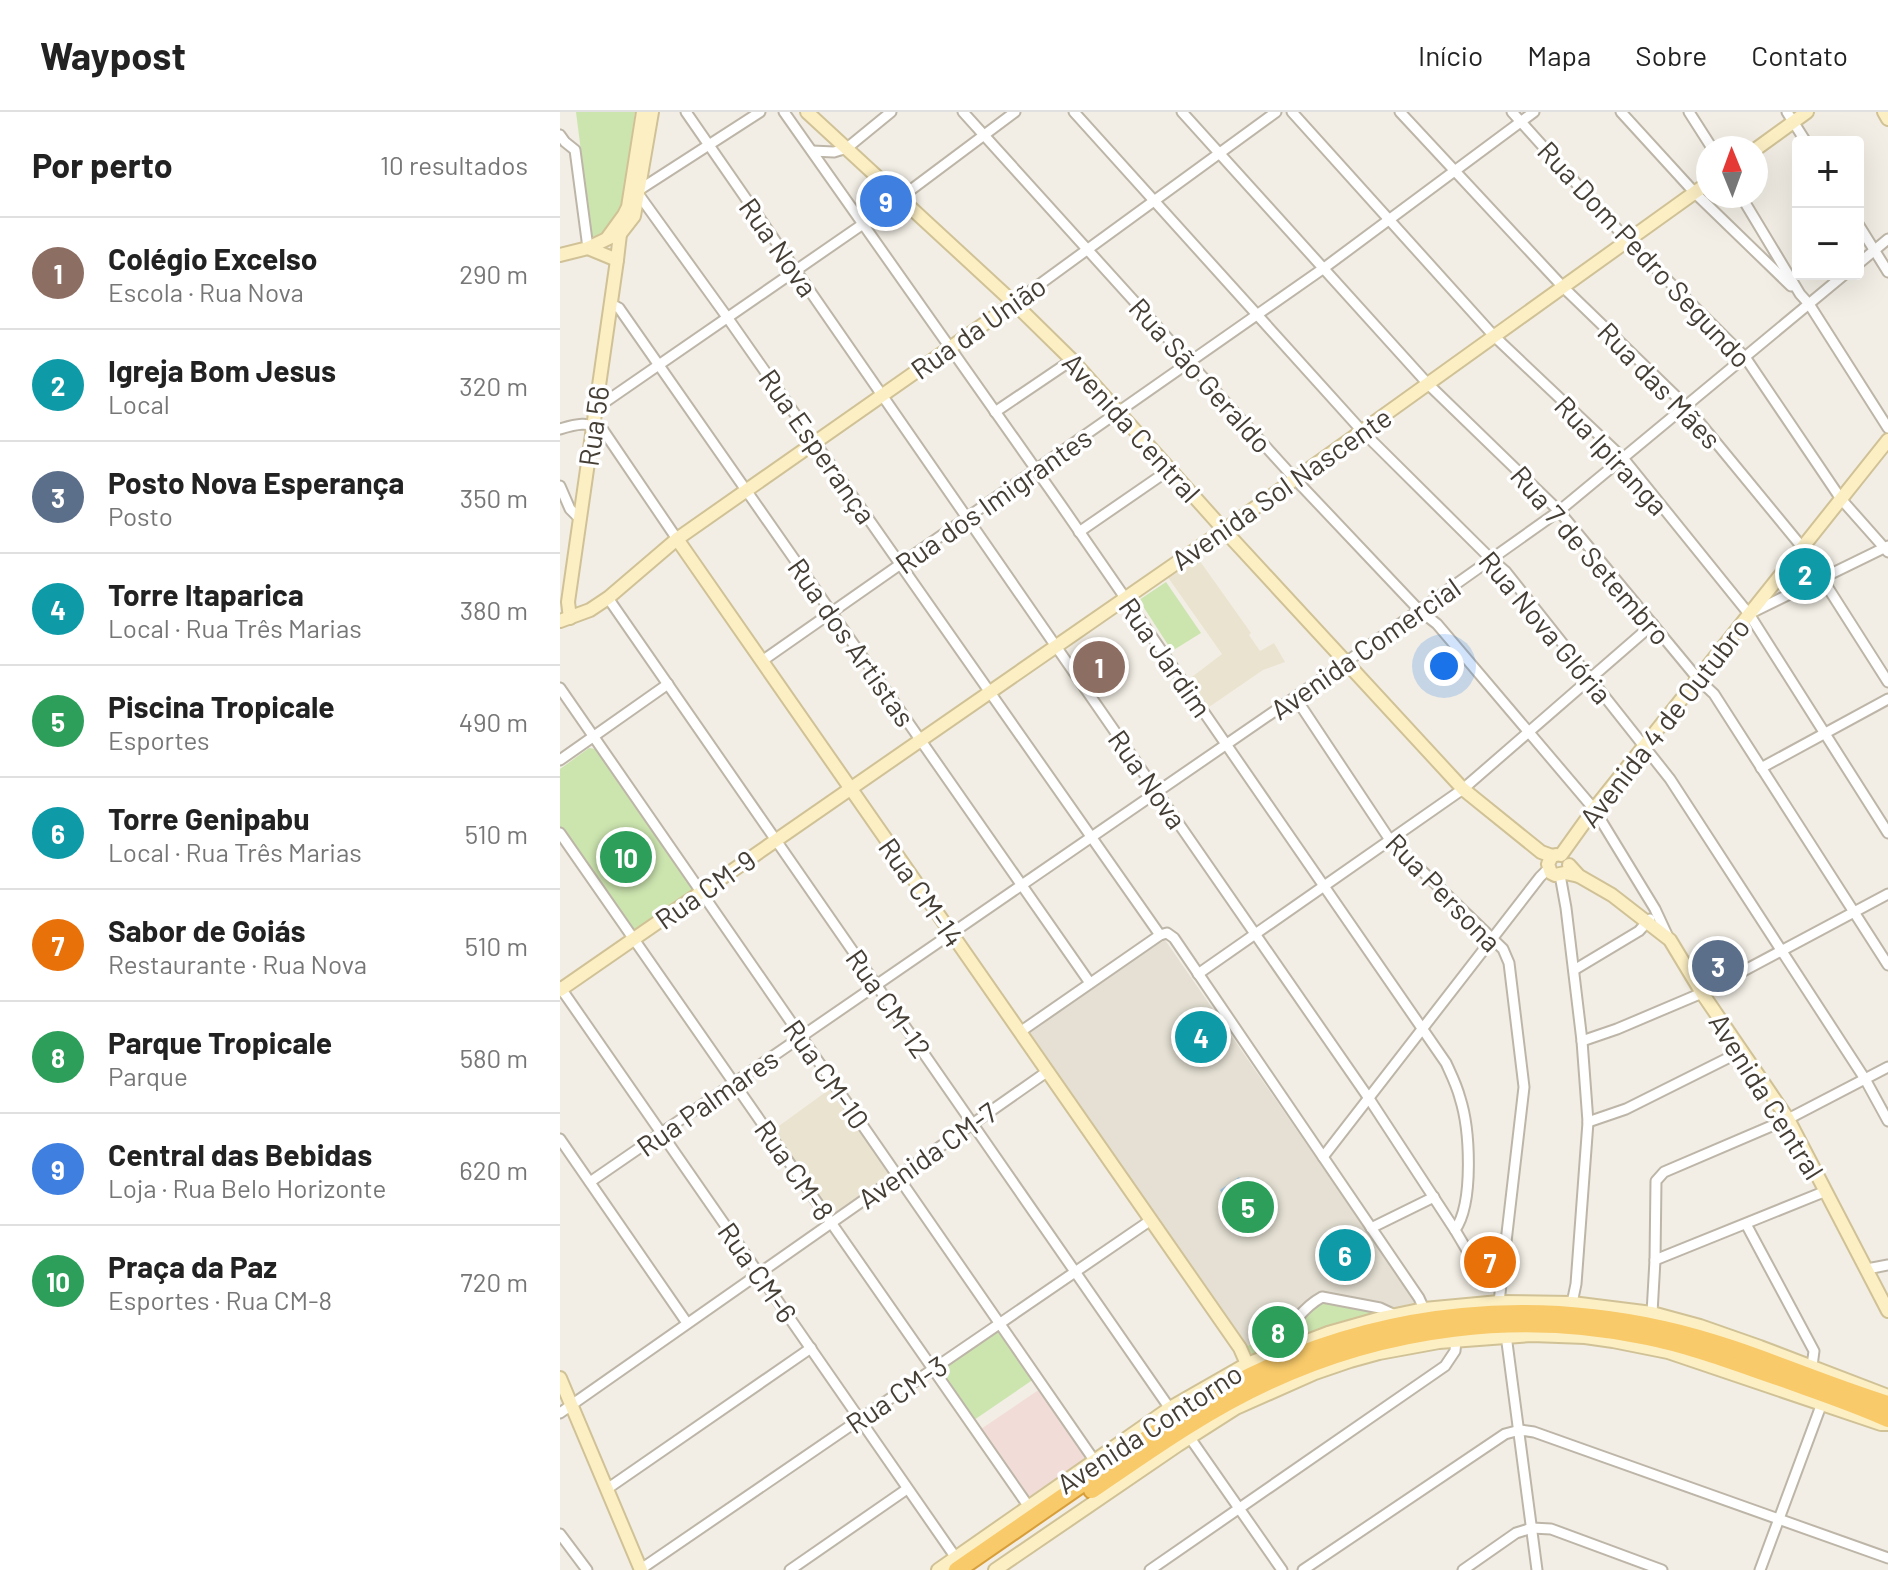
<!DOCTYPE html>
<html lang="pt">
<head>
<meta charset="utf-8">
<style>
  body { margin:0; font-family:Barlow,sans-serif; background:#f6f6f6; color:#222 }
  .controls { position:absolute; right:24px; top:24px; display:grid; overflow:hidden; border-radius:8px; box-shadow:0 8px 32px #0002 }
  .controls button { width:72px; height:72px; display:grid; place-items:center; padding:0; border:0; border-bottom:2px solid #e0e0e0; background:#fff; color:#222; font:40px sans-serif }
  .compass { position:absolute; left:1136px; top:24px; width:72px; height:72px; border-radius:50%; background:#fff; box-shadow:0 8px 32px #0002; rotate:359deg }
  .you { position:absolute; left:884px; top:554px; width:28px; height:28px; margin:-20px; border:6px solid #fff; border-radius:50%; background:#1a73e8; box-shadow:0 0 0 12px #1a73e833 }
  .badge { display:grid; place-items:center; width:52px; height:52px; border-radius:50%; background:#7c3aed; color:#fff; font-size:26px; font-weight:700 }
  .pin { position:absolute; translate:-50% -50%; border:4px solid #fff; box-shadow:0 2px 8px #0006 }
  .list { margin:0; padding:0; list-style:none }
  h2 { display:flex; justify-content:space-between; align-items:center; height:104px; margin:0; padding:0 32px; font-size:34px }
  h2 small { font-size:26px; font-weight:400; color:#767676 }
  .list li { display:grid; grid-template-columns:52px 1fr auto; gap:24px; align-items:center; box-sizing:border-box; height:112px; padding:0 32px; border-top:2px solid #e0e0e0 }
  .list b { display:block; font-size:30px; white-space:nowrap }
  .list p { margin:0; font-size:26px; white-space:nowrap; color:#767676 }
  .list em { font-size:26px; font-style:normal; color:#767676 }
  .map { position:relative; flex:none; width:1328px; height:1458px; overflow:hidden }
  header { display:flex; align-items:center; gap:48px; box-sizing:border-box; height:112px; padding:0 40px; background:#fff; border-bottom:2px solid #e0e0e0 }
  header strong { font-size:38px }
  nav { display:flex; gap:44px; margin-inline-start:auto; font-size:28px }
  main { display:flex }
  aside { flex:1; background:#fff }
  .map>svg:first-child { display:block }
  .residential { fill:#e5e0d3 }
  .education { fill:#eae3cf }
  .medical { fill:#f2dcd8 }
  .green { fill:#cce5af }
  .water { fill:#a3ceed }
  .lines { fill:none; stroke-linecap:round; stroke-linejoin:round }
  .street-casing { stroke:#bdb6a8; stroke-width:13 }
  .secondary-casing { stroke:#d0c296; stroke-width:16 }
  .highway-casing { stroke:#d79e3a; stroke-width:20 }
  .street { stroke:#fff; stroke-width:9 }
  .secondary { stroke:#fcefc4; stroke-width:12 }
  .highway { stroke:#f8ca6a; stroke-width:16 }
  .labels { text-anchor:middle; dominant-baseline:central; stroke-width:7; stroke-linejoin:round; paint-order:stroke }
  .street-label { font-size:28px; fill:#443e35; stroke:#fff }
</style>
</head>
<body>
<header>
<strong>Waypost</strong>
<nav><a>Início</a><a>Mapa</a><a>Sobre</a><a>Contato</a></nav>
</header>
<main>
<aside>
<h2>Por perto<small>10 resultados</small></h2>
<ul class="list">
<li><span class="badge" style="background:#8d6e63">1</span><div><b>Colégio Excelso</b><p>Escola · Rua Nova</p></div><em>290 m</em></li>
<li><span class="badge" style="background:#0f9aa8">2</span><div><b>Igreja Bom Jesus</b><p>Local</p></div><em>320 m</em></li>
<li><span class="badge" style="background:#5c6f8a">3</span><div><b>Posto Nova Esperança</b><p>Posto</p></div><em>350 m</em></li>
<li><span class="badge" style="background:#0f9aa8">4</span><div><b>Torre Itaparica</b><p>Local · Rua Três Marias</p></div><em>380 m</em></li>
<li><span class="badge" style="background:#2e9e5b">5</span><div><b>Piscina Tropicale</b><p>Esportes</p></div><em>490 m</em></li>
<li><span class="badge" style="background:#0f9aa8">6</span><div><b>Torre Genipabu</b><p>Local · Rua Três Marias</p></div><em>510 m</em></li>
<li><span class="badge" style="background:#e8710a">7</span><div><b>Sabor de Goiás</b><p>Restaurante · Rua Nova</p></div><em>510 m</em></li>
<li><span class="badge" style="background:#2e9e5b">8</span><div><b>Parque Tropicale</b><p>Parque</p></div><em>580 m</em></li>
<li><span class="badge" style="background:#3f7fe0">9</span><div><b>Central das Bebidas</b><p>Loja · Rua Belo Horizonte</p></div><em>620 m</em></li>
<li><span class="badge" style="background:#2e9e5b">10</span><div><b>Praça da Paz</b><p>Esportes · Rua CM-8</p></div><em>720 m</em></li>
</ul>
</aside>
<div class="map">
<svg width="1328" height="1458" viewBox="0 0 1328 1458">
  <rect width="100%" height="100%" fill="#f2eee5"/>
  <path class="residential" d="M603,825L810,1124L864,1197L835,1203L743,1195L685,1236L465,920Z"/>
  <g class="education">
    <path d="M637,445L691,521L689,523L700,539L714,531L725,550L703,558L649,595L628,568L662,542L607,464Z"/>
    <path d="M551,539L559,550L526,572L518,561Z"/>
    <path d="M270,977L331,1065L273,1106L212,1019Z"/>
  </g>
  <path class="medical" d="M480,1277L527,1345L467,1386L421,1317Z"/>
  <g class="green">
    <path d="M16,0H75L61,96C54,111 47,119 32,126Z"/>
    <path d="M606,470L641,521L612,539L579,488Z"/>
    <path d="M29,636L36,637L132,774L133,779L75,820L73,819L0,716V657Z"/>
    <path d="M762,1185L835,1203L687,1252L685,1236L743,1195Z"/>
    <path d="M437,1217L474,1267L414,1308L380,1258Z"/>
  </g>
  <path class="water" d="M679,1065L692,1084L696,1082L713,1106L705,1111L701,1106L686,1116L660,1078Z"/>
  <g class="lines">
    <defs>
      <g id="street">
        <path d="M126,0L808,985L895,1118L924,1167L942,1165"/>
        <path d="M224,0L501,393L886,951C891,962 897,974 900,986C910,1017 914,1091 895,1118"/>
        <path d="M403,0L735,367L859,498L877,512L1034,697L1095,797L1108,825"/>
        <path d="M514,0L802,319L931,447L946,460L1110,667L1305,967L1328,1009"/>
        <path d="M622,0L868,272L999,399L1138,567L1154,582L1328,853"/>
        <path d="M732,0L934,224L1063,346L1189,502L1328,721"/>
        <path d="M840,0L1003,175L1126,294L1242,435L1328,570"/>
        <path d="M952,0L1068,129L1185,245L1281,387L1328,440"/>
        <path d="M1061,0L1135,81L1231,174"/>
        <path d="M1129,0L1152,36"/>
        <path d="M1227,0L1246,30"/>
        <path d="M0,23L5,30L15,38L28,136"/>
        <path d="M252,39L274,40L287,36L331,0"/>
        <path d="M79,78L200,0"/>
        <path d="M79,83L167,205L600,823"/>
        <path d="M1181,84L1240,182L1249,192L1328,316"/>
        <path d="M1298,112L1328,160"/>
        <path d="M1298,152L1328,127"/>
        <path d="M454,191L716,0"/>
        <path d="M51,192L59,196L530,871"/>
        <path d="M35,297L332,92L455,0"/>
        <path d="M435,300L512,248"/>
        <path d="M0,317C16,312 28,309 43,318L117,427"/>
        <path d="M0,374L10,397L20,407"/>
        <path d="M519,420L609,358"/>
        <path d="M48,486L613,1301"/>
        <path d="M1191,501L1328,434"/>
        <path d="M202,549L764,156L974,0"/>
        <path d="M0,576L534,1348"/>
        <path d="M735,585L830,728L943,837L949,851L964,975L939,1190"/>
        <path d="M0,648L108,572"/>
        <path d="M1201,656L1328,587"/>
        <path d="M0,721L469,1395"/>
        <path d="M1000,763L1006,796L1022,929L1028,1010L1016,1172L1012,1191"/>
        <path d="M1014,858L1079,819L1090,807"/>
        <path d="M638,862L903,677L1093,512"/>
        <path d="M0,875L396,1446"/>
        <path d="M460,920L600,823L607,821L614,826L859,1186L864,1197"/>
        <path d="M1022,929L1057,917L1142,881L1328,782"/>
        <path d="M1028,1010L1066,997L1182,939"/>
        <path d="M0,1027L127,1211"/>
        <path d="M763,1045L980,765L988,757"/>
        <path d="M30,1070L786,550L999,399L1285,162"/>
        <path d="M1186,1112L1254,1239L1252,1254"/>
        <path d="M811,1116L874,1085"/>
        <path d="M1095,1148L1266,1079"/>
        <path d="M1307,1157L1328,1153"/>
        <path d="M1092,1201L1095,1148L1096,1069L1104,1060L1228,1007L1328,955"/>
        <path d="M946,1223L977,1458"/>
        <path d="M716,1241C726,1220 740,1197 762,1185L820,1196L835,1203"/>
        <path d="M0,1301L488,959"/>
        <path d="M628,1323L722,1458"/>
        <path d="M47,1377L251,1236"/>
        <path d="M0,1422L27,1458"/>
        <path d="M81,1457L591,1108"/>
        <path d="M230,1458L347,1377"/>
        <path d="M590,1458L885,1254L895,1239L896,1228"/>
        <path d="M743,1458L945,1322L960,1318L974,1320L1328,1446"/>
        <path d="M903,1458L956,1421L972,1416L991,1417L1102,1458"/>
        <path d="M1200,1458L1262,1291"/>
      </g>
      <g id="secondary">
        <path d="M247,0L454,191L512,248L664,418L903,677L981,740L992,744"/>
        <path d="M1324,0L1328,7"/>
        <path d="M1196,37L1247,0"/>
        <path d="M60,122L74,104L92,0"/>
        <path d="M48,125L64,103L68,95L83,0"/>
        <path d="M28,136L57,148"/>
        <path d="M0,143L28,136L53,124"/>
        <path d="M117,427L680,1236L687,1252"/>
        <path d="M10,506L8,490L57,148L60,122L56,115"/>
        <path d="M0,509L30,498L48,486L117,427L454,191"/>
        <path d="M996,743L992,744L988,752L991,761L995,763L1005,761L1019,764"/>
        <path d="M1001,743L1034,697L1328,328"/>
        <path d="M1009,753L1019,764L1052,783L1110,828L1142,881L1228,1007L1328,1199"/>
        <path d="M0,878L664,418L1148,71"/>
        <path d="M0,1266L81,1458"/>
        <path d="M378,1458L610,1296L687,1252L768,1221L821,1206L864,1197L939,1190L1012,1191L1092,1201L1140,1214L1200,1235L1328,1284"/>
        <path d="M435,1458L618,1333L676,1296L755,1261L790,1249L819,1241L879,1230L972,1223L1025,1225L1053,1229L1108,1240L1321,1312H1328"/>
      </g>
      <g id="highway">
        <path d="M532,1378C589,1339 645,1299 708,1270C826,1215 959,1198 1087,1225C1132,1234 1176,1251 1220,1266C1256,1279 1293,1291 1328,1307"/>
        <path d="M397,1458C452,1420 507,1382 562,1344C608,1312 655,1279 707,1256C833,1199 969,1187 1104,1217C1181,1234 1253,1269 1328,1292"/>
      </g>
    </defs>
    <use href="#street" class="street-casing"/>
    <use href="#secondary" class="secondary-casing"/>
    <use href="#highway" class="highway-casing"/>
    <use href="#street" class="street"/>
    <use href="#secondary" class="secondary"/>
    <use href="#highway" class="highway"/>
  </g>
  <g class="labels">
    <g class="street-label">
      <text transform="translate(219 135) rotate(55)">Rua Nova</text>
      <text transform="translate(1085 142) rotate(47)">Rua Dom Pedro Segundo</text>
      <text transform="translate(418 215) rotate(-35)">Rua da União</text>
      <text transform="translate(641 263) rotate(48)">Rua São Geraldo</text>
      <text transform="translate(1100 273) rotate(46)">Rua das Mães</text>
      <text transform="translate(33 314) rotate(-82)">Rua 56</text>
      <text transform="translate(572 315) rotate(48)">Avenida Central</text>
      <text transform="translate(258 334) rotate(55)">Rua Esperança</text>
      <text transform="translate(1052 343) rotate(47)">Rua Ipiranga</text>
      <text transform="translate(721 376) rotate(-35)">Avenida Sol Nascente</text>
      <text transform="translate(433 388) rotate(-35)">Rua dos Imigrantes</text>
      <text transform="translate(1031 443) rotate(49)">Rua 7 de Setembro</text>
      <text transform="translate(986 515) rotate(50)">Rua Nova Glória</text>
      <text transform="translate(292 530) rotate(55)">Rua dos Artistas</text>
      <text transform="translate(805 536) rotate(-35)">Avenida Comercial</text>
      <text transform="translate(606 545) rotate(55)">Rua Jardim</text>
      <text transform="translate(1104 610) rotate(-52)">Avenida 4 de Outubro</text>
      <text transform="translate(588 667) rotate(55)">Rua Nova</text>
      <text transform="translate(145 777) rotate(-35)">Rua CM-9</text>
      <text transform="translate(362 780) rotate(55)">Rua CM-14</text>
      <text transform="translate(884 780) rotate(46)">Rua Persona</text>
      <text transform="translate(329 891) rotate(55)">Rua CM-12</text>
      <text transform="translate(267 962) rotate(55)">Rua CM-10</text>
      <text transform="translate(1207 984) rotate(58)">Avenida Central</text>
      <text transform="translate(147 990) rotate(-35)">Rua Palmares</text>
      <text transform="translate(367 1043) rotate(-35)">Avenida CM-7</text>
      <text transform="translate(235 1058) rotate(55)">Rua CM-8</text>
      <text transform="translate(198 1160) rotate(55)">Rua CM-6</text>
      <text transform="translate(336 1282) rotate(-34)">Rua CM-3</text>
      <text transform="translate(589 1316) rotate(-33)">Avenida Contorno</text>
    </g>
  </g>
</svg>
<div class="controls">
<button>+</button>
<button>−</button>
</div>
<svg class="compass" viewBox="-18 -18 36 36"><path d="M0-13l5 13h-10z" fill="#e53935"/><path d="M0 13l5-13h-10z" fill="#767676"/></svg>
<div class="you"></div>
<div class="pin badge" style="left:539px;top:555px;background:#8d6e63">1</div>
<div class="pin badge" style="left:1245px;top:462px;background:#0f9aa8">2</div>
<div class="pin badge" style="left:1158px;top:854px;background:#5c6f8a">3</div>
<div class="pin badge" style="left:641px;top:925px;background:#0f9aa8">4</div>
<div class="pin badge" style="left:688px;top:1095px;background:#2e9e5b">5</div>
<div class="pin badge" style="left:785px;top:1143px;background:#0f9aa8">6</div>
<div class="pin badge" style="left:930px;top:1150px;background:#e8710a">7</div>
<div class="pin badge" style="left:718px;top:1220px;background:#2e9e5b">8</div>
<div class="pin badge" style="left:326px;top:89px;background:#3f7fe0">9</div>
<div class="pin badge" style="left:66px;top:745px;background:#2e9e5b">10</div>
</div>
</main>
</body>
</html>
